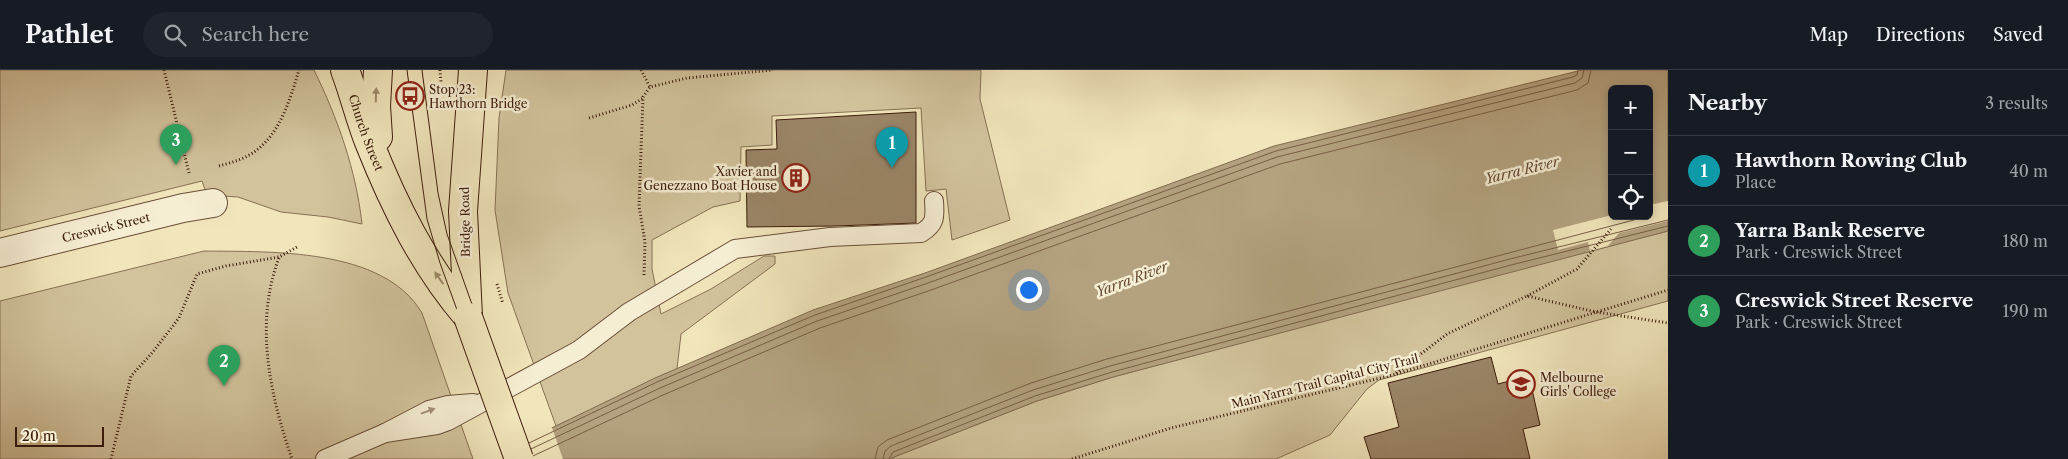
<!DOCTYPE html>
<html lang="en">
<head>
<meta charset="utf-8">
<style>
  body { margin:0; font-family:"Libre Caslon Text",serif; background:#20242c; color:#f1f3f6 }
  .controls { position:absolute; right:15px; top:15px; display:grid; overflow:hidden; border-radius:8px; box-shadow:0 2px 8px #0003 }
  .controls button { width:45px; height:45px; display:grid; place-items:center; padding:0; border:0; border-bottom:1px solid #363941; background:#171b24; color:#f1f3f6; font:25px sans-serif }
  .scale { position:absolute; left:15px; bottom:12px; width:89px; box-sizing:border-box; padding-left:5px; border:2px solid #3c1c0b; border-top:0; font-size:14px; line-height:18px; white-space:nowrap; color:#3c1c0b; -webkit-text-stroke:4px #f6eed3; paint-order:stroke }
  .you { position:absolute; left:1028px; top:219px; width:18px; height:18px; margin:-12px; border:4px solid #fff; border-radius:50%; background:#1a73e8; box-shadow:0 0 0 8px #1a73e833 }
  .badge { display:grid; place-items:center; width:32px; height:32px; border-radius:50%; background:#8c9099; color:#fff; font-size:16px; font-weight:700 }
  .pin { position:absolute; translate:-50% -41px; filter:drop-shadow(0 1px 2px #0008) }
  .pin::after { content:''; position:absolute; top:26px; width:18px; height:15px; background:inherit; clip-path:polygon(0 0,100% 0,50% 100%) }
  .list { margin:0; padding:0; list-style:none }
  h2 { display:flex; justify-content:space-between; align-items:center; height:65px; margin:0; padding:0 20px; font-size:21px }
  h2 small { font-size:16px; font-weight:400; color:#9ea1a6 }
  .list li { display:grid; grid-template-columns:32px 1fr auto; gap:15px; align-items:center; box-sizing:border-box; height:70px; padding:0 20px; border-top:1px solid #363941 }
  .list b { display:block; font-size:19px; white-space:nowrap }
  .list p { margin:0; font-size:16px; white-space:nowrap; color:#9ea1a6 }
  .list em { font-size:16px; font-style:normal; color:#9ea1a6 }
  .icon { flex:none; width:28px; height:28px; fill:none; stroke:currentColor; stroke-width:2; stroke-linecap:round; stroke-linejoin:round }
  .map { position:relative; flex:none; width:1668px; height:389px; overflow:hidden }
  header { display:flex; align-items:center; gap:30px; box-sizing:border-box; height:70px; padding:0 25px; background:#171b24; border-bottom:1px solid #363941 }
  header strong { font-size:24px }
  nav { display:flex; gap:28px; margin-inline-start:auto; font-size:18px }
  .search { width:350px; height:45px; background:#20242c; display:flex; align-items:center; gap:12px; box-sizing:border-box; padding:0 18px; border-radius:28px; color:#9ea1a6; font-size:19px }
  main { display:flex }
  aside { flex:1; background:#171b24 }
  .map>svg:first-child { display:block }
  .green { fill:#d2c39d; stroke:#877054 }
  .water { fill:#b3a17f; stroke:#836c51; fill-rule:evenodd }
  .pier { fill:#f1e5bb }
  .lines { fill:none; stroke-linecap:round; stroke-linejoin:round }
  .shore { stroke:#785e45; stroke-width:1 }
  .building { fill:#9a8567; stroke:#3c1c0b }
  .lane-casing { stroke:#694e37; stroke-width:20 }
  .street-casing { stroke:#694e37; stroke-width:30 }
  .primary-casing { stroke:#3c1c0b; stroke-width:30 }
  .path { stroke:#3c1c0b; stroke-width:3; stroke-dasharray:1 2.5; stroke-linecap:butt }
  .lane { stroke:#f6eed3; stroke-width:18 }
  .street { stroke:#f6eed3; stroke-width:28 }
  .primary { stroke:#f1e5bb; stroke-width:28 }
  .tram { stroke:#3c1c0b; stroke-width:1 }
  .primary-bridge-casing { stroke:#3c1c0b; stroke-width:30; stroke-linecap:butt }
  .primary-bridge { stroke:#f1e5bb; stroke-width:28 }
  .oneway { fill:#a08b6c }
  .oneway2 { fill:#a29079 }
  .labels { text-anchor:middle; dominant-baseline:central; stroke-width:5; stroke-linejoin:round; paint-order:stroke }
  .poi-label { font-size:12px; fill:#3c1c0b; stroke:#f6eed3; text-anchor:start }
  .street-label { font-size:12px; fill:#3c1c0b; stroke:#f6eed3 }
  .water-label { font-size:14px; font-style:italic; fill:#664b34; stroke:#f6eed3 }
</style>
</head>
<body>
<header>
<strong>Pathlet</strong>
<div class="search"><svg class="icon" aria-label="search" viewBox="0 0 24 24"><circle cx="10" cy="10" r="6"/><path d="M15 15l6 6"/></svg>Search here</div>
<nav><a>Map</a><a>Directions</a><a>Saved</a></nav>
</header>
<main>
<div class="map">
<svg width="1668" height="389" viewBox="0 0 1668 389">
  <rect width="100%" height="100%" fill="#f1e5bb"/>
  <filter id="stains"><feTurbulence type="fractalNoise" baseFrequency=".004" numOctaves="4"/><feColorMatrix values="0 0 0 0 .2 0 0 0 0 .09 0 0 0 0 .02 0 0 0 .5 -.17"/></filter>
  <radialGradient id="worn" r=".72"><stop offset=".6" stop-color="#630" stop-opacity="0"/><stop offset="1" stop-color="#630" stop-opacity=".3"/></radialGradient>
  <g class="green">
    <path d="M0,0H314C338,49 356,100 362,154L328,147L281,142L238,127L207,125L202,111L0,161Z"/>
    <path d="M506,0H981L980,29L1010,150L952,170L946,119L926,121L921,38L772,46V75L741,77L740,131L713,137L652,170V199L661,244L711,219L764,186H775V194L681,264L677,299L556,356L508,223L495,140L499,48Z"/>
    <path d="M1668,161V231L1379,310L1367,319L1330,365L1276,389H889L1037,331L1113,307L1513,200Z"/>
    <path d="M204,181C270,182 383,177 422,243L473,389H0V231Z"/>
  </g>
  <path class="water" d="M1582,0H1668V161L1113,307L1037,331L889,389H481L556,356L655,308L813,240L925,203L1274,76ZM1612,19H1649V146H1612Z"/>
  <g class="pier">
    <path d="M1668,131V151L1619,163L1608,176L1590,181L1588,172L1558,180L1553,160L1612,145L1649,146V135Z"/>
    <path d="M551,355L563,389H478L480,387Z"/>
  </g>
  <g class="lines">
    <g class="shore">
      <path d="M529,373L657,312L815,245L926,207L1276,81L1573,7L1577,5L1578,0"/>
      <path d="M531,379L660,318L817,251L928,213L1277,87L1575,13L1582,8L1584,0"/>
      <path d="M533,386L663,325L820,258L931,220L1280,94L1577,20L1588,13L1591,0"/>
      <path d="M875,389L878,377L887,370L1031,313L1107,289L1649,146"/>
      <path d="M883,389L885,381L891,376L1033,320L1110,296L1510,189L1668,150"/>
      <path d="M889,389L893,382L1035,326L1112,302L1511,195L1668,156"/>
    </g>
  </g>
  <g class="building">
    <path d="M916,42V153L835,156L747,157L746,80L777,79L776,50Z"/>
    <path d="M1491,287L1498,314L1529,306L1540,355L1523,359L1530,389H1371L1364,367L1399,357L1388,313Z"/>
  </g>
  <g class="lines">
    <defs>
      <g id="lane">
        <path d="M385,363L437,355L448,351L579,280L629,242L735,179L830,167L921,163C936,154 935,147 934,131"/>
        <path d="M325,389L385,363L429,340L448,335L473,333"/>
      </g>
      <g id="street">
        <path id="s1" d="M0,183L183,138L213,133"/>
      </g>
      <g id="primary">
        <path id="s2" d="M345,0C354,24 360,49 369,72C394,135 424,196 468,247"/>
        <path d="M378,0L376,36L378,67"/>
        <path d="M468,247L463,141L473,0"/>
      </g>
    </defs>
    <use href="#lane" class="lane-casing"/>
    <use href="#street" class="street-casing"/>
    <use href="#primary" class="primary-casing"/>
    <g class="path">
      <path d="M164,0L189,103"/>
      <path d="M440,0L441,12"/>
      <path d="M641,0L650,17"/>
      <path d="M589,48L632,35L643,28"/>
      <path d="M219,96C226,94 234,92 241,89C277,75 289,33 299,0"/>
      <path d="M279,188C254,253 270,325 292,389"/>
      <path d="M644,205L645,172L639,136L643,27L650,17L687,8L773,0"/>
      <path d="M497,214L503,234"/>
      <path d="M1527,226L1577,199L1611,159"/>
      <path d="M1396,303L1447,264L1527,226L1596,242L1668,253"/>
      <path d="M111,389L131,306L152,283L179,248L197,204L226,196L279,187L297,177"/>
      <path d="M1072,389L1171,358L1393,305L1668,220"/>
    </g>
    <use href="#lane" class="lane"/>
    <use href="#street" class="street"/>
    <use href="#primary" class="primary"/>
    <g class="tram">
      <path d="M407,0L427,149L440,193L511,389"/>
      <path d="M422,0L438,123L447,164L527,389"/>
    </g>
    <defs>
      <path id="primary-bridge" d="M468,247L519,389"/>
    </defs>
    <use href="#primary-bridge" class="primary-bridge-casing"/>
    <use href="#primary-bridge" class="primary-bridge"/>
  </g>
  <defs><path id="oneway-solid" d="M-6-.8H1V-3.2L6.5 0L1 3.2V.8H-6Z" transform="scale(1.25)"/></defs>
  <g class="oneway">
    <use href="#oneway-solid" transform="translate(376 25) rotate(-88)"/>
    <use href="#oneway-solid" transform="translate(439 208) rotate(-125)"/>
  </g>
  <use class="oneway2" href="#oneway-solid" transform="translate(428 341) rotate(-20)"/>
  <defs>
    <symbol id="bus-ring" viewBox="-11 -11 22 22"><circle r="9.5" fill="#f6eed3" stroke="#8f2418" stroke-width="1.5"/><path d="M-5-6H5V4H4V6H2V4H-2V6H-4V4H-5ZM-3.5-4V0h7V-4ZM-3.5 1.2v1.5H-2V1.2ZM2 1.2v1.5H3.5V1.2Z" fill="#8f2418"/></symbol>
    <symbol id="building-ring" viewBox="-11 -11 22 22"><circle r="9.5" fill="#f6eed3" stroke="#8f2418" stroke-width="1.5"/><path d="M-4-6H4V6H1V3H-1V6H-4ZM-2.5-4.3h1.7v1.8h-1.7ZM.8-4.3h1.7v1.8H.8ZM-2.5-1h1.7V.8h-1.7ZM.8-1h1.7V.8H.8Z" fill="#8f2418"/></symbol>
    <symbol id="school-ring" viewBox="-11 -11 22 22"><circle r="9.5" fill="#f6eed3" stroke="#8f2418" stroke-width="1.5"/><path d="M0-5L7-2L0 1L-7-2ZM-4 1L0 2.5L4 1V4Q0 6-4 4Z" fill="#8f2418"/></symbol>
  </defs>
  <g fill-rule="evenodd">
    <use href="#bus-ring" x="394" y="10" width="32" height="32"/>
    <use href="#building-ring" x="780" y="92" width="32" height="32"/>
    <use href="#school-ring" x="1505" y="298" width="32" height="32"/>
  </g>
  <g class="labels">
    <g class="poi-label">
      <text x="429" y="19">Stop 23:<tspan x="429" dy="14">Hawthorn Bridge</tspan></text>
      <text x="777" y="101" text-anchor="end">Xavier and<tspan x="777" dy="14">Genezzano Boat House</tspan></text>
      <text x="1540" y="307">Melbourne<tspan x="1540" dy="14">Girls' College</tspan></text>
    </g>
    <g class="street-label">
      <text stroke="none"><textPath href="#s2" startOffset="66">Church Street</textPath></text>
      <text transform="translate(465 152) rotate(-91)">Bridge Road</text>
      <text stroke="none"><textPath href="#s1" startOffset="109">Creswick Street</textPath></text>
      <text transform="translate(1325 311) rotate(-14)">Main Yarra Trail Capital City Trail</text>
    </g>
    <g class="water-label">
      <text transform="translate(1522 100) rotate(-14)">Yarra River</text>
      <text transform="translate(1132 209) rotate(-21)">Yarra River</text>
    </g>
  </g>
  <rect width="100%" height="100%" filter="url(#stains)"/>
  <rect width="100%" height="100%" fill="url(#worn)"/>
</svg>
<div class="controls">
<button>+</button>
<button>−</button>
<button><svg class="icon" aria-label="locate" viewBox="0 0 24 24"><circle cx="12" cy="12" r="6"/><path d="M12 2v4M12 18v4M2 12h4M18 12h4"/></svg></button>
</div>
<div class="scale">20 m</div>
<div class="you"></div>
<div class="pin badge" style="left:892px;top:98px;background:#0f9aa8">1</div>
<div class="pin badge" style="left:224px;top:316px;background:#2e9e5b">2</div>
<div class="pin badge" style="left:176px;top:95px;background:#2e9e5b">3</div>
</div>
<aside>
<h2>Nearby<small>3 results</small></h2>
<ul class="list">
<li><span class="badge" style="background:#0f9aa8">1</span><div><b>Hawthorn Rowing Club</b><p>Place</p></div><em>40 m</em></li>
<li><span class="badge" style="background:#2e9e5b">2</span><div><b>Yarra Bank Reserve</b><p>Park · Creswick Street</p></div><em>180 m</em></li>
<li><span class="badge" style="background:#2e9e5b">3</span><div><b>Creswick Street Reserve</b><p>Park · Creswick Street</p></div><em>190 m</em></li>
</ul>
</aside>
</main>
</body>
</html>
